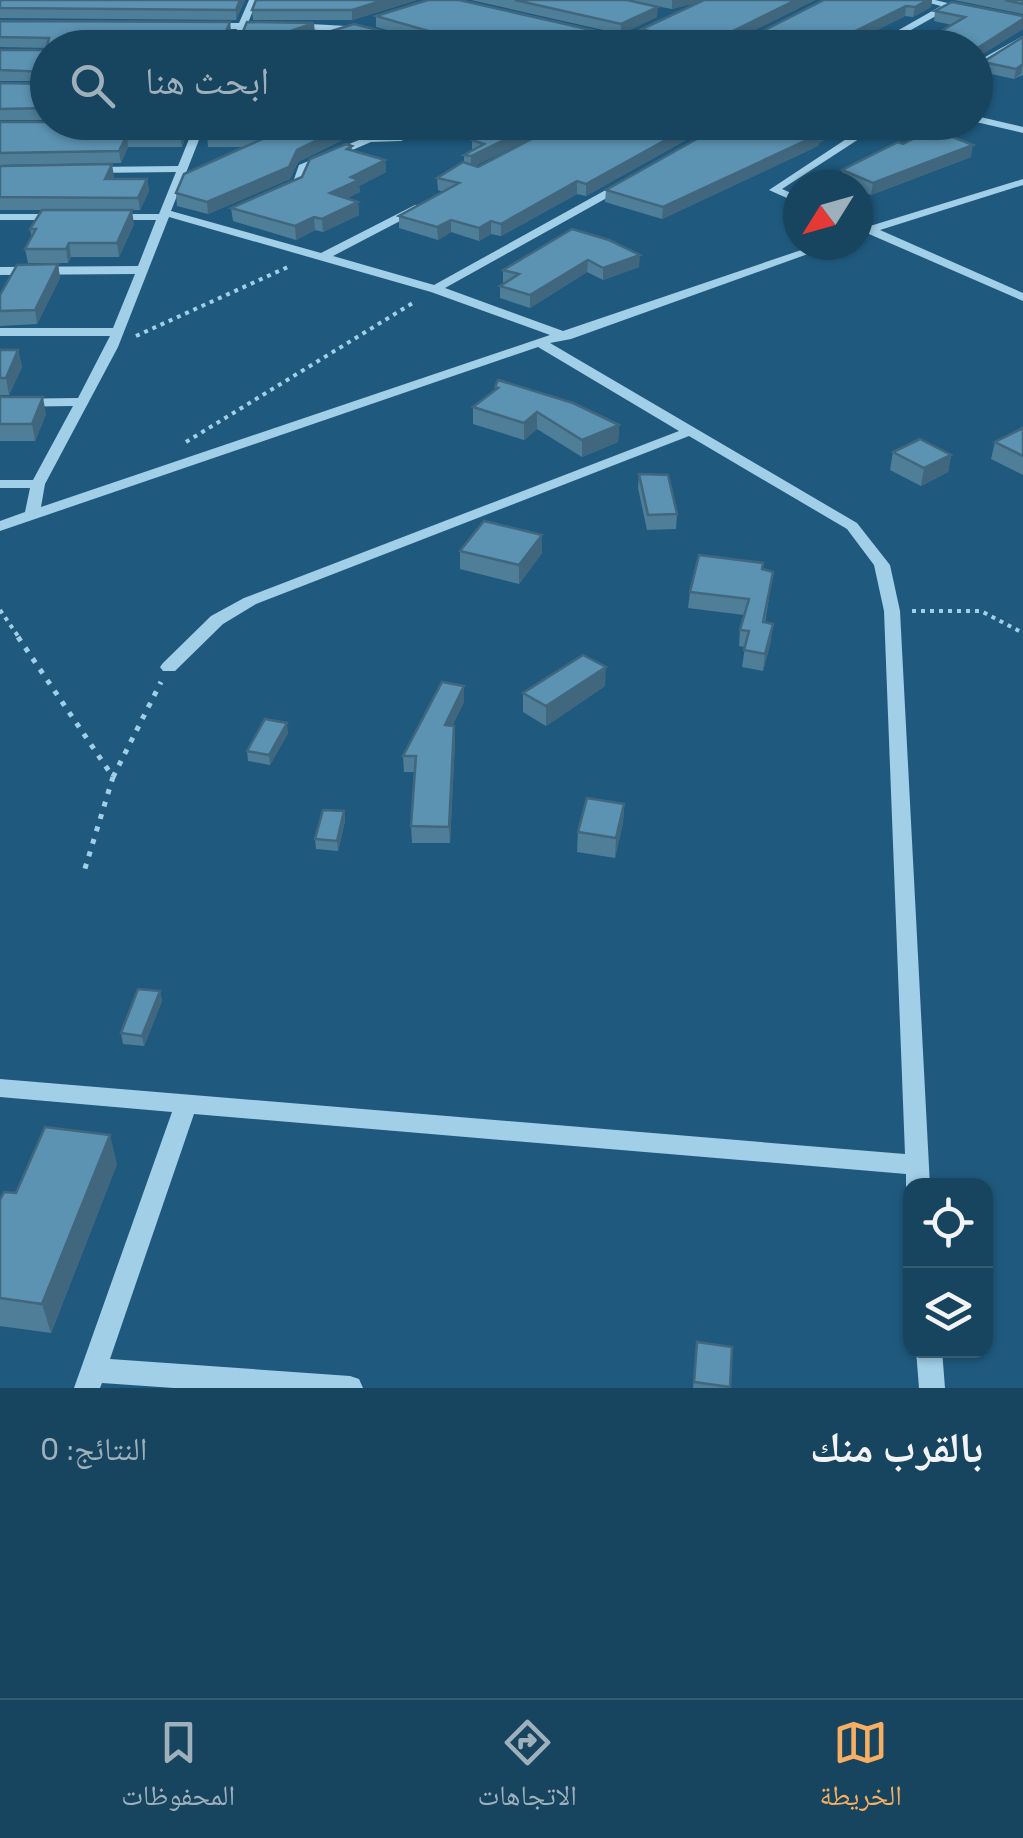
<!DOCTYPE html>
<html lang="ar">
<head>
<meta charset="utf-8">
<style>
  body { margin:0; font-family:"Exo 2","Noto Naskh Arabic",sans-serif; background:#244e67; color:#f1f3f6; direction:rtl }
  .controls { position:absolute; right:30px; bottom:30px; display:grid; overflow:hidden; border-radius:20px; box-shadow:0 2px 8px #0004 }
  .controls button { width:90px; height:90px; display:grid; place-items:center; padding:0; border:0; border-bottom:2px solid #365c73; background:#17445e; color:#f1f3f6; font:50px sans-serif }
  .compass { position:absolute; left:783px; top:170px; width:90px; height:90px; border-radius:50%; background:#17445e; box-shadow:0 2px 8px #0004; rotate:233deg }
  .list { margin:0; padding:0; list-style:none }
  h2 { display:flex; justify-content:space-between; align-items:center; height:130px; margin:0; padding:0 40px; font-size:42px }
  h2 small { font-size:32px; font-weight:400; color:#9eb0bc }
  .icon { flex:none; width:55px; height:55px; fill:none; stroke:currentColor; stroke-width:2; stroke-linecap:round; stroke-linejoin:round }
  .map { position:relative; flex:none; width:1023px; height:1388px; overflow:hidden; direction:ltr }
  .search { position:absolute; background:#17445e; box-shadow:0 2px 8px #0004; left:30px; right:30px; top:30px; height:110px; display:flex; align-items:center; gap:25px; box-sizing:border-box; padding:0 35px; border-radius:55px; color:#9eb0bc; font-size:38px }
  .sheet { height:310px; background:#17445e }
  nav { display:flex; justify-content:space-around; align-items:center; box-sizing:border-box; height:140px; border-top:2px solid #365c73; background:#17445e; font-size:28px; color:#9eb0bc }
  nav a { display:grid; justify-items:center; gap:5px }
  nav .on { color:#f6af62 }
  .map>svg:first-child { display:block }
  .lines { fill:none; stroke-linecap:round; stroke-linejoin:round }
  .path-far1 { stroke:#a2cfe8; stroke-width:4; stroke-dasharray:4 5; stroke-linecap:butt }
  .path { stroke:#a2cfe8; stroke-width:5; stroke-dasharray:5 8; stroke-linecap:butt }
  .minor { fill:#a2cfe8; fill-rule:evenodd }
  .wall { fill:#4f7e99 }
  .shaded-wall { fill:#40677d }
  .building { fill:#5c93b2; stroke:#40677d; stroke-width:2.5 }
</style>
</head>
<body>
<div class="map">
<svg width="1023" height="1388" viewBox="0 0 1023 1388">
  <rect width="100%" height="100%" fill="#1f5a7e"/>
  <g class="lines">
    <g class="path-far1">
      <path d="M136,336L290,266"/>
      <path d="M186,442L416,301"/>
      <path d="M0,610L20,639"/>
      <path d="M912,611H981L1023,633"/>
    </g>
    <g class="path">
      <path d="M18,637L113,777L83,875"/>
      <path d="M113,777L161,682"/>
    </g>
    <g class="minor">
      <path d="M249,0H257L248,23L270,26L245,29L238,48H229L237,29H207L203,26L207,23H239Z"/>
      <path d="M918,0H935L973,9L969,12L950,8L879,48H867L941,6Z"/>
      <path d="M659,20L666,22L616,48H604Z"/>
      <path d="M292,23L365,27L369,30L365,33L289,28Z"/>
      <path d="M1023,36V43L976,69V62Z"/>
      <path d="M976,116L1023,127V133L976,122Z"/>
      <path d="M196,122H206L171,211L321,253L415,205H423V209L333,256L434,285L622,181H630V185L445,288L563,331L816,245H833L571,339L550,343L857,523L890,565L900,611L930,1186H910V1193L906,1186V1174L194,1114L110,1359L350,1376L359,1379L363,1388H174L102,1383L100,1388H74L172,1112L0,1097V1079L905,1154L884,611L874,565L847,529L689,436L256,604L223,624L175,671H163L160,667L163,663L211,616L244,598L679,431L538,347L0,531V521L25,512L30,488H0V480H33L73,406L0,407V399L78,398L110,336H0V328H113L135,274L0,275V267L138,266L156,220H111L105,217L111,214H159L176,172L92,173L87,170L92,167L178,166ZM169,217L431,292L550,335L41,507L45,484L118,347Z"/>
      <path d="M426,122H440L401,141L371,142L308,169L302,186L284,193L279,190L293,182L299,165L366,137L395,136Z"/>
      <path d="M872,122H885L782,189L798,196V203L769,190Z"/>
      <path d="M1023,179V185L880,230L1023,293V301L869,234L862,233L858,229V222L870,226Z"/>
      <path d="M0,214H60L66,217L60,220H0Z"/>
      <path d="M916,1350H942L945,1388H919Z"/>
    </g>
  </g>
  <g class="wall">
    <path d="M0,0H245L236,20L0,18Z"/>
    <path d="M417,0L352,20H253L252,10Z"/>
    <path d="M471,0H815L735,40L743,41L824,0H932L931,7L913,17L905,16L841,48H48V120H0V83L46,84L47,81H0V50H46L47,48L0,47V21L230,22L231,33L228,41L315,34L293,41H427L376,27V16L647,41L642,39V29L702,1L672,9L650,5L657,17L621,34Z"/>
    <path d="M954,0H1023V14Z"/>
    <path d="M935,11L1023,16V29L976,58V48H920L921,43L952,25L934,21Z"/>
    <path d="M1023,37V75L1014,79L982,72L983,62Z"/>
    <path d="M0,122H186L187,133L182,147H128L121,163L0,165Z"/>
    <path d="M450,122H563L474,166L478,167L564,122H718L586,196L577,194L501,236L491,234L479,241L451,232L438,240L399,228V216L443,192L438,190L437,178L464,162V155L472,150V140L477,138L450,131Z"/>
    <path d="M727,122H854L819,143L818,146L662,219L605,202L606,190Z"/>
    <path d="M374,124L298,162L290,179L208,214L177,206L176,193L243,147H208L207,135Z"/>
    <path d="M929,139L971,157L871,195L858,190V185H846L841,183L842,170L903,144Z"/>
    <path d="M352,146V150L385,160L386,172L359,186L360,192L347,198L358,202L359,215L323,232L315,230L296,240L233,221L231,208L302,177Z"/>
    <path d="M0,166L114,176L113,179H147L149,191L140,210H0Z"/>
    <path d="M134,224L119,257H71L68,263H28L25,249L32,238L30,229Z"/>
    <path d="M572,229L639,267L603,280L587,272L530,308L500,298V286L505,283L503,282V270Z"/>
    <path d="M58,264L60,278L37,324L0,326V295Z"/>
    <path d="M0,350H18L22,367L9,395H0Z"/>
    <path d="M495,387L619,425L618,442L582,457L537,429L524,440L473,424V407L495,391Z"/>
    <path d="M0,397L46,414L35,441H0Z"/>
    <path d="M1023,428V475L991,459L995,442Z"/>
    <path d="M893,452L951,455L948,472L921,486L890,470Z"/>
    <path d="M639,474L677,514L676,529L647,530L638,488Z"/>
    <path d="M460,551L542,553L519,584L460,569Z"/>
    <path d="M763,569L773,572L765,623L771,641L763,671L742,667L745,647L739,646L740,630L744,615L688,608L690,592Z"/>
    <path d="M464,686V702L452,726H454L455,742L450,843H412L411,826L415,772H404L403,756Z"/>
    <path d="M605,686L546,726L523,712V693Z"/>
    <path d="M288,733L270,765L248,761L247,751Z"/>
    <path d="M624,804L623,823L615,858L577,852L578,832Z"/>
    <path d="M344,811L345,821L338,851L316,849L315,839Z"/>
    <path d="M160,991L162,1001L144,1046L123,1044L121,1033Z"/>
    <path d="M117,1164L51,1333L0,1326V1200Z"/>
    <path d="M697,1342L730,1388H693Z"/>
  </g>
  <g class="shaded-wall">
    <path d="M240,0H245L236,20V10Z"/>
    <path d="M384,0H417L352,20V10Z"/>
    <path d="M672,0H706L672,9Z"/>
    <path d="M796,0H815L726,45L727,34Z"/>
    <path d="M928,0H932L931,7L913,17L915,7Z"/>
    <path d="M906,6L905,16L841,48H821Z"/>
    <path d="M658,7L657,17L621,34V24Z"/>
    <path d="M1023,19V29L976,58V48Z"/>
    <path d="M230,22L231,33L226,47L224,36Z"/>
    <path d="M314,23L315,34L283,44L279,38L282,34Z"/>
    <path d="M1023,64L1021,74L1014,79L1016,69Z"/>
    <path d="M186,122L187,133L182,147L180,135Z"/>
    <path d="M205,122H231L206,132Z"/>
    <path d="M354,122H374V124L298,162L290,179L208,214L207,202L297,150Z"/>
    <path d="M541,122H563L471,168V156Z"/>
    <path d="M698,122H718L586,196V184Z"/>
    <path d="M835,122H854L819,143L818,146L662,219L663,207L816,133Z"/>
    <path d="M127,135L128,147L121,163L119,151Z"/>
    <path d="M973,145L971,157L871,195L873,183Z"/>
    <path d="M385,160L386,172L359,186L360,192L331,206L330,193L351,177Z"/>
    <path d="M112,164L114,176L107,191L105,179Z"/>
    <path d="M147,179L149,191L140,210L138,198Z"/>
    <path d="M577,181V194L501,236V224Z"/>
    <path d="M358,202L359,215L323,232L322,219Z"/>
    <path d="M132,210L134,224L119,257L117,243Z"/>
    <path d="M314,217L315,230L296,240L295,226Z"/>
    <path d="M451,220V232L438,240L437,227Z"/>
    <path d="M491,221V234L479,241V228Z"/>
    <path d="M69,243L71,257L68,263L66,249Z"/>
    <path d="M640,255L639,267L603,280V268Z"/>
    <path d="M588,260L587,272L530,308V295Z"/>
    <path d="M58,264L60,278L37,324L35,310Z"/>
    <path d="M18,350L22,367L9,395L6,378Z"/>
    <path d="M43,397L46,414L35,441L32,424Z"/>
    <path d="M537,412V429L524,440V423Z"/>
    <path d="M619,425L618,442L582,457V440Z"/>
    <path d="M951,455L948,472L921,486L924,468Z"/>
    <path d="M542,535V553L519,584V565Z"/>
    <path d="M773,624L771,641L763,671L765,654Z"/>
    <path d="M606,667L605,686L546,726V706Z"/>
    <path d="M464,686V702L445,741V725Z"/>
    <path d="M287,723L288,733L270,765L269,755Z"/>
    <path d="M454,726L455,742L450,843L449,827Z"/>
    <path d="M624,804L623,823L615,858L616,838Z"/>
    <path d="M344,811L345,821L338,851L337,841Z"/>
    <path d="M160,991L162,1001L144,1046L142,1036Z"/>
    <path d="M110,1135L117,1164L51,1333L42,1304Z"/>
  </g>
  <g class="building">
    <path d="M0,0H240L236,10L0,8Z"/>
    <path d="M256,0H384L352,10H252Z"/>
    <path d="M428,0H459L640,41H659L662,35L642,29L704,0H796L727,34L726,40L743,41L824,0H928L915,7L906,6L821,48H48V72L0,70V50H46L49,38L0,37V21L230,22L224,36L228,41H239L247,22L314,23L282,34L279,38L283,41H299L354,24L421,41H438L441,38L439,34L376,16Z"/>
    <path d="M515,0H627L658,7L621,24Z"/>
    <path d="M1005,0H1023V4Z"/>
    <path d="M952,2L1023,16V19L976,49V48H942L921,43L965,17L935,11Z"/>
    <path d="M1023,37V64L1016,69L983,62Z"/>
    <path d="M48,80V108L0,109V83L46,84Z"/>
    <path d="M0,122H186L180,135H127L119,151L0,153Z"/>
    <path d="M238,122H354L297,150L289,167L207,202L176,193L184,174L269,136L207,135Z"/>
    <path d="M461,122H541L471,156L464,155L484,144L472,140L492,131Z"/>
    <path d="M564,122H698L586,184L577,181L501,224L491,221L479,228L451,220L437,227L399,216L459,183L437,178L463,162L478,167Z"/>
    <path d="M727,122H835L816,133L820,134L663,207L606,190Z"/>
    <path d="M945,134L973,145L873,183L842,170L898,142L903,144L919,136L929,139Z"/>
    <path d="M346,144L352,146L347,149L385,160L351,177L359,180L330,193L358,202L322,219L314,217L295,226L231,208L302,177L310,159Z"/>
    <path d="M112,164L105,179H147L138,198L0,197V166Z"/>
    <path d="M42,210H132L117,243H69L66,249H25L36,229H30Z"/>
    <path d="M572,229L609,240L640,255L603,268L588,260L530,295L500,286L519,274L503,270Z"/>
    <path d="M58,264L35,310L0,311V295L17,265Z"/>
    <path d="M0,350H18L6,378H0Z"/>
    <path d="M498,380L573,403L619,425L582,440L537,412L524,423L473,407L498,388L495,387Z"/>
    <path d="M0,397H43L32,424H0Z"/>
    <path d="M1023,428V456L995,442Z"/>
    <path d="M920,439L951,455L924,468L893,452Z"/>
    <path d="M639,474L668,475L677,514L648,515Z"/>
    <path d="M484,521L542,535L519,565L460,551Z"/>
    <path d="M699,555L763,563L762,569L773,572L763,622L773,624L765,654L744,650L749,631L740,630L749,599L690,592Z"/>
    <path d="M583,655L606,667L546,706L523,693Z"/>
    <path d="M442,682L464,686L445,725L454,726L449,827L411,826L416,756H403Z"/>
    <path d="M265,719L287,723L269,755L247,751Z"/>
    <path d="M587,798L624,804L616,838L578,832Z"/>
    <path d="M323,810L344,811L337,841L315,839Z"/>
    <path d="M138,989L160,991L142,1036L121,1033Z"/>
    <path d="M45,1127L110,1135L42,1304L0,1298V1200L4,1192L16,1193Z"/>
    <path d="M697,1342L732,1347L730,1387L694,1382Z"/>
  </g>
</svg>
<div class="controls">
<button><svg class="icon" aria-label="locate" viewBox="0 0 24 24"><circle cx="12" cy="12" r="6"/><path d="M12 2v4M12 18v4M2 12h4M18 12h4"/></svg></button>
<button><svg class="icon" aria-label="layers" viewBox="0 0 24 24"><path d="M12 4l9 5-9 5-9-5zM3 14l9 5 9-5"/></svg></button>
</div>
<svg class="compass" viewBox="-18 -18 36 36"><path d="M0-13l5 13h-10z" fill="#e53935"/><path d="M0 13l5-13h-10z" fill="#9eb0bc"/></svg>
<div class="search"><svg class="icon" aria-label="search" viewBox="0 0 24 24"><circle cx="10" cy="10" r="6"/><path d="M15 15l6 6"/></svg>ابحث هنا</div>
</div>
<section class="sheet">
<h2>بالقرب منك<small>النتائج: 0</small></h2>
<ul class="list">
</ul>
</section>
<nav>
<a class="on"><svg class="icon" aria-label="map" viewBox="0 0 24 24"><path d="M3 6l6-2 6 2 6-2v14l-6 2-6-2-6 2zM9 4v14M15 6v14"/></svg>الخريطة</a>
<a><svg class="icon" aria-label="directions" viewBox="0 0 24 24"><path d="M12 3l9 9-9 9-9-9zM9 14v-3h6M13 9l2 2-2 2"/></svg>الاتجاهات</a>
<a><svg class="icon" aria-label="saved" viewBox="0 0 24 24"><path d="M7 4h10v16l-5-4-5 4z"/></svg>المحفوظات</a>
</nav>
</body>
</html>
